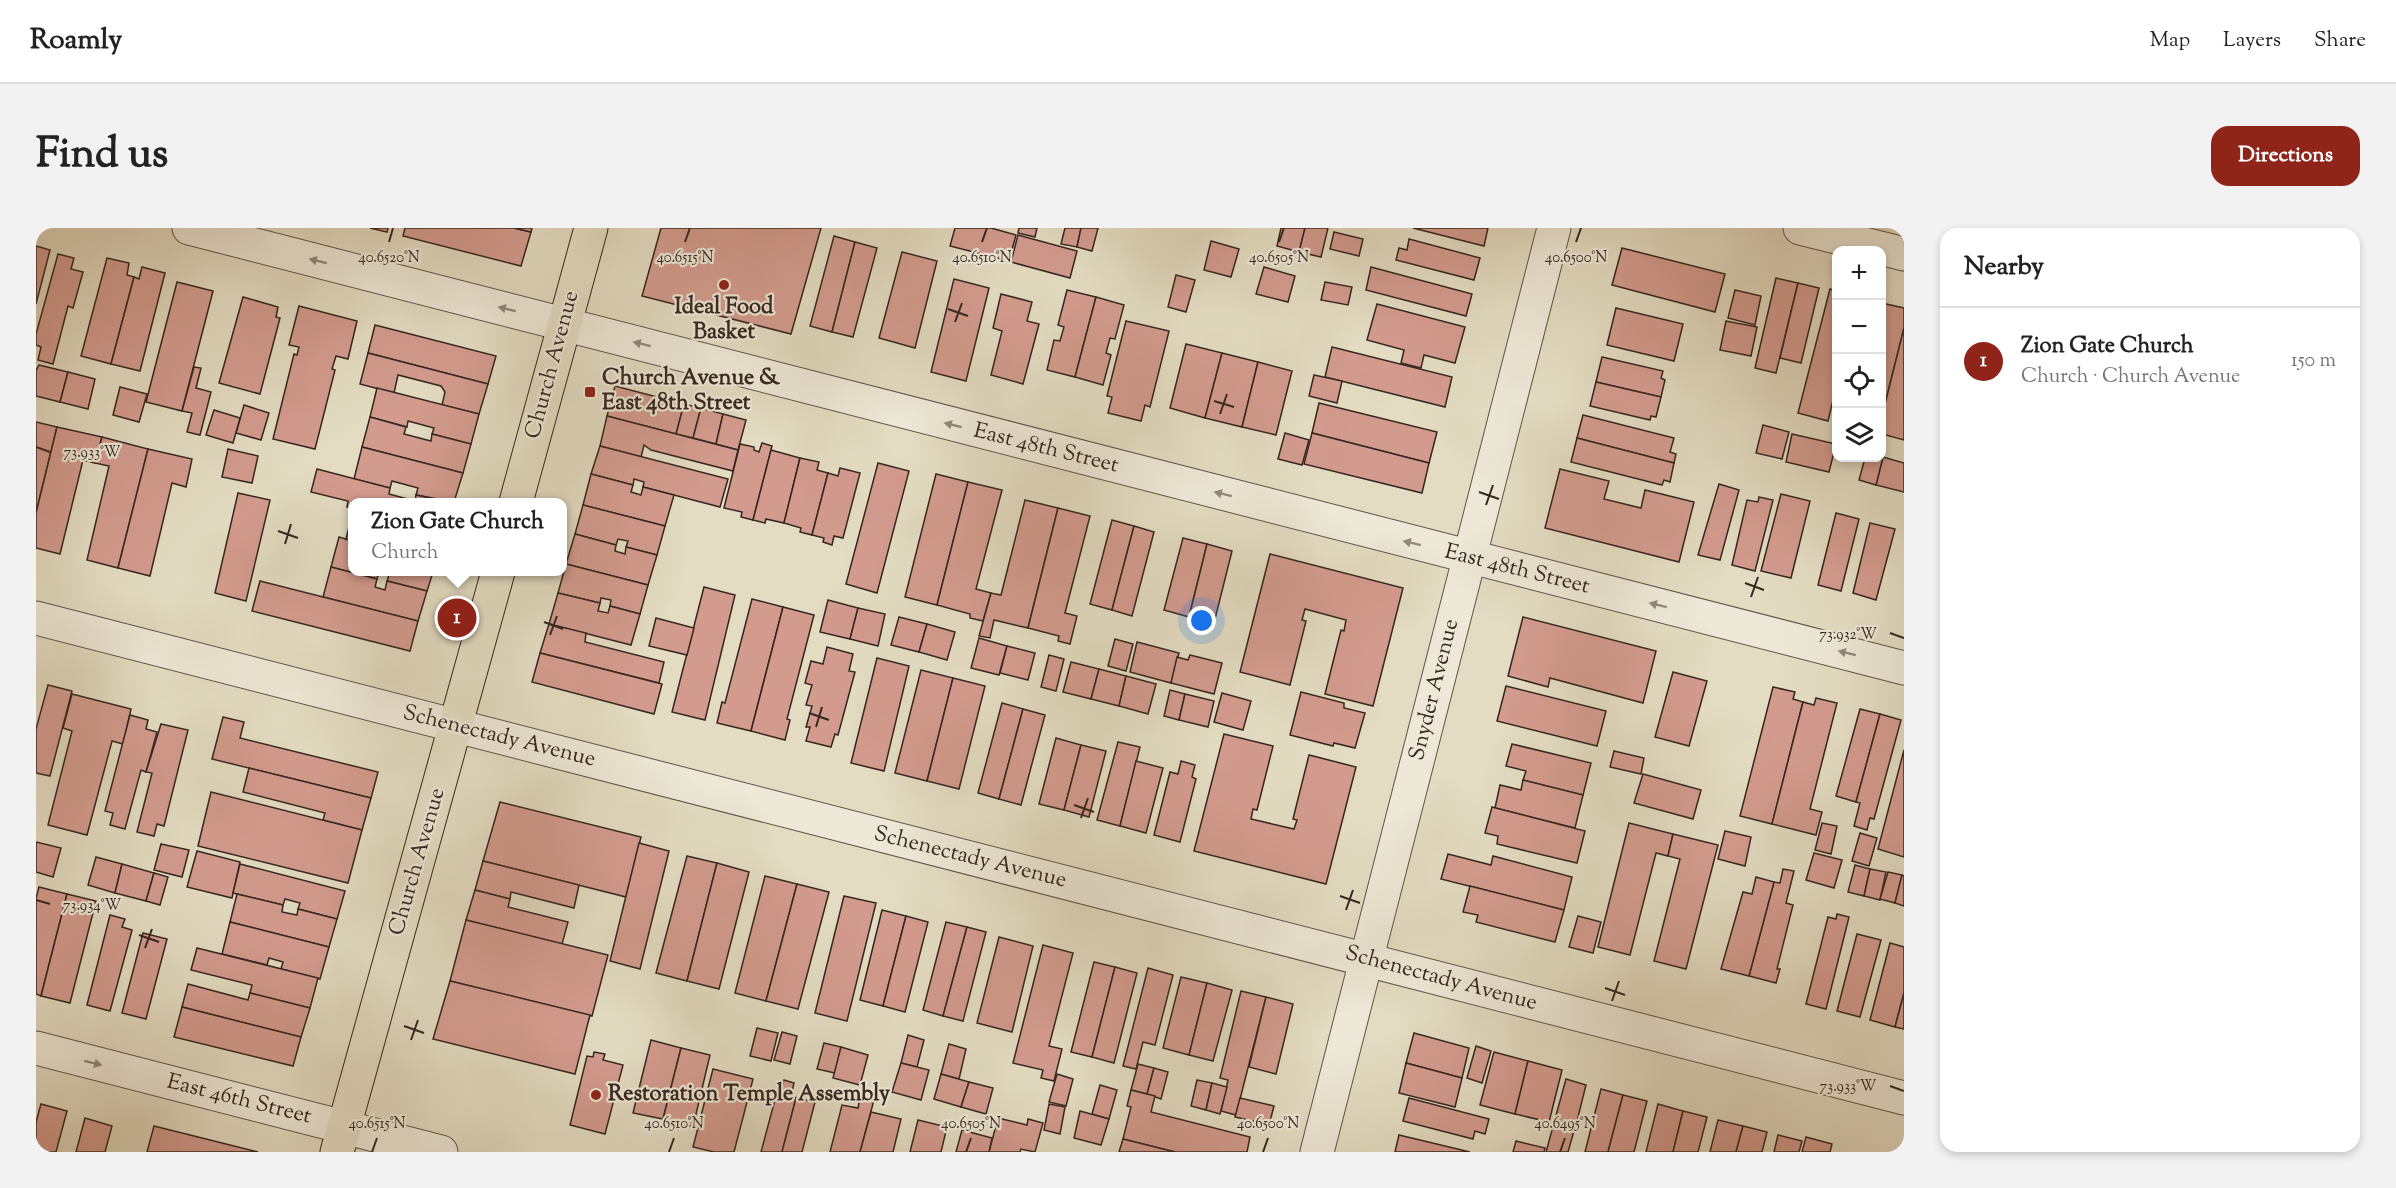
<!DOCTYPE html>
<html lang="en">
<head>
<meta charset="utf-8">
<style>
  body { margin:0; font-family:"Sorts Mill Goudy",serif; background:#f2f2f2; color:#222 }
  .controls { position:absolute; right:18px; top:18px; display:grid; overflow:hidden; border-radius:12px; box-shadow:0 3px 9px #0003 }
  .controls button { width:54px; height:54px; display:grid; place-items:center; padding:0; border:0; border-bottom:2px solid #e0e0e0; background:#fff; color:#222; font:30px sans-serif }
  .you { position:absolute; left:1166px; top:393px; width:21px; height:21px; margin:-15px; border:4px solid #fff; border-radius:50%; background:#1a73e8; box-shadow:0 0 0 9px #1a73e833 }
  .badge { display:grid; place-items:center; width:39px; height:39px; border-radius:50%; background:#8f2418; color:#fff; font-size:20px; font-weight:700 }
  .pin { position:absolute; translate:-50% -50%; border:3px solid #fff; box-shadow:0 2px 6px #0006 }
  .popup { position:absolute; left:312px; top:270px; width:219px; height:78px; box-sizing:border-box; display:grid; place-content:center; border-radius:12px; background:#fff; filter:drop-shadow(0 2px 4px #0005); font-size:20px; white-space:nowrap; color:#767676 }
  .popup b { font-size:22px; color:#222 }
  .popup::after { content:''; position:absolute; left:50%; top:100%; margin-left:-12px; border:12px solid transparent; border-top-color:#fff }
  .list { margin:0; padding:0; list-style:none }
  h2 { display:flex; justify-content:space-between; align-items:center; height:78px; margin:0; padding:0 24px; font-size:26px }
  h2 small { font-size:20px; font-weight:400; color:#767676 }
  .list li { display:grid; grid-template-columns:39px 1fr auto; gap:18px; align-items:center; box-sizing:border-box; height:108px; padding:0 24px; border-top:2px solid #e0e0e0 }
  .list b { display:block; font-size:22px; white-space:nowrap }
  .list p { margin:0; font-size:20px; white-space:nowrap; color:#767676 }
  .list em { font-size:20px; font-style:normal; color:#767676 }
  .icon { flex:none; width:33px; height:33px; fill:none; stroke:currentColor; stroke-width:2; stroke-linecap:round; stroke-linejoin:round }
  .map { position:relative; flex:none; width:1868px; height:924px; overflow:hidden; border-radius:18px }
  header { display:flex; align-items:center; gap:36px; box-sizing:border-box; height:84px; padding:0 30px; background:#fff; border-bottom:2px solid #e0e0e0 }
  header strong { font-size:28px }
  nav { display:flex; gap:33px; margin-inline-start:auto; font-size:21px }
  .intro { display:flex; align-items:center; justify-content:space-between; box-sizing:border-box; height:144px; padding:0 36px }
  h1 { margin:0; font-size:42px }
  .button { padding:15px 27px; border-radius:18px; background:#8f2418; color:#fff; font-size:21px; font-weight:700 }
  main { display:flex; gap:36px; padding:0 36px }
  aside { flex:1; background:#fff; border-radius:18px; box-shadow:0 3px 9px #0003 }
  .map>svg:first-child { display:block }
  .building { fill:#d39b8e; stroke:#352720; stroke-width:1.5 }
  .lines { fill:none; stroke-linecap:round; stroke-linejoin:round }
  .minor-casing { stroke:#605448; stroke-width:35 }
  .major-casing { stroke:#352720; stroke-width:35 }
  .minor { stroke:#ede8d7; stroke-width:33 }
  .major { stroke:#e3dcc2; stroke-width:33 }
  .oneway { fill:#91887c }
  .ticks { fill:none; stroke:#352720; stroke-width:2 }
  .poi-dot { fill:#8f2418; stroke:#ede8d7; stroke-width:2 }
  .labels { text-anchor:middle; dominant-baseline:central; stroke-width:4.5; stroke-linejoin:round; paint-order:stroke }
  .poi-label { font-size:22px; font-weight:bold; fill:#352720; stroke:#ede8d7; text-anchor:start }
  .street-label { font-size:22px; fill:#352720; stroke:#ede8d7 }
  .ticks-label { font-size:15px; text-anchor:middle; fill:#352720; stroke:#ede8d7; stroke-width:4.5; stroke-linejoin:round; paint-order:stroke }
</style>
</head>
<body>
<header>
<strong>Roamly</strong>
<nav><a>Map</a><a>Layers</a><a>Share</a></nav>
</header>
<div class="intro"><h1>Find us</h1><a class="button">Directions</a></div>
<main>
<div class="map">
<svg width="1868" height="924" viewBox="0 0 1868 924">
  <rect width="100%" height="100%" fill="#e3dcc2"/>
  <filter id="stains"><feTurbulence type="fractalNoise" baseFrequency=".00333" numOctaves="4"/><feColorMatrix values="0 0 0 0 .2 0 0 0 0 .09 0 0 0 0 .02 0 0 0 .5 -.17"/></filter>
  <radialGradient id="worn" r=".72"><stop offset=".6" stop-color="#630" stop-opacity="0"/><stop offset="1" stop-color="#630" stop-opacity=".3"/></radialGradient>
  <g class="building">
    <path d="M334,0H352L351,4Z"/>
    <path d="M369,0H478L495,4L485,38L367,8Z"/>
    <path d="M478,0H496L495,4Z"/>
    <path d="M625,0H785L755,106L606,68Z"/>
    <path d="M919,0H955L980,7L973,33L914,18Z"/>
    <path d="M983,0H1001L999,9L982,5Z"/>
    <path d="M1029,0H1045L1041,19L1025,16Z"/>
    <path d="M1045,0H1062L1056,23L1041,19Z"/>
    <path d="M1245,0H1269L1263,24L1241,18Z"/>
    <path d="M1269,0H1292L1285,29L1263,24Z"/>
    <path d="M1377,0H1452L1448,18Z"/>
    <path d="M1298,4L1327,11L1323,28L1294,21Z"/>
    <path d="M982,7L1041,23L1034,50L975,34Z"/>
    <path d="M798,8L819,14L796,104L774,98Z"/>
    <path d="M1373,11L1444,30L1438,52L1360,32L1363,20L1371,22Z"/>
    <path d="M1175,13L1203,21L1195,49L1168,42Z"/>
    <path d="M819,14L841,20L817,109L796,104Z"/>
    <path d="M0,18L14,22L0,76Z"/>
    <path d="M1586,20L1689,46L1679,84L1576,57Z"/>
    <path d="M866,24L901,33L879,120L843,110Z"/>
    <path d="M22,26L38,30L35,41L47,44L37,80L32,78L17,136L2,132L5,119L0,117V106Z"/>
    <path d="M71,30L93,35L91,47L98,49L75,136L45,128Z"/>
    <path d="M106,39L129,45L104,143L75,136L98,49L103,51Z"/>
    <path d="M1228,39L1259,48L1252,74L1220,66Z"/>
    <path d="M1335,39L1436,66L1430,88L1330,62Z"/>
    <path d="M1140,47L1159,52L1150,84L1132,79Z"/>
    <path d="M1740,50L1762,55L1740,145L1719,140Z"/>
    <path d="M918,51L953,60L930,153L895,144Z"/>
    <path d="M141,54L177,63L146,183L110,174Z"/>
    <path d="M1289,54L1316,59L1312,77L1285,72Z"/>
    <path d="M1762,55L1783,60L1765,135L1744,130Z"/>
    <path d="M1794,61L1800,63V160L1792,193L1762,185Z"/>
    <path d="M1031,62L1060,69L1039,149L1011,142L1018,112L1024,113L1028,99L1022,97Z"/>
    <path d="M1699,62L1725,68L1719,97L1692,90Z"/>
    <path d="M965,66L996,74L991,93L1003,96L987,156L955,147L966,103L957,100Z"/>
    <path d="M207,69L242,79L240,89L244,90L224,166L183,155Z"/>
    <path d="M1060,69L1088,77L1079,111L1074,110L1070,125L1075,127L1067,157L1039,149Z"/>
    <path d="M1846,75L1868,80V100L1846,188Z"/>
    <path d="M1341,76L1429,99L1419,135L1388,127L1385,140L1365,135L1368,122L1331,112Z"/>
    <path d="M263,78L321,93L312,131L300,128L296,141L299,142L279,221L237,211L258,126L261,127L263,119L253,117Z"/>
    <path d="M1580,80L1647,96L1638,133L1571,117Z"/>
    <path d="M1090,93L1133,103L1114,179L1109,177L1105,193L1072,185L1076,169L1071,168Z"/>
    <path d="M1690,93L1721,99L1715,128L1684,122Z"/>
    <path d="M339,97L460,128L452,156L332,125Z"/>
    <path d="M1868,100V212L1846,206V188Z"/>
    <path d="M1150,116L1186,125L1169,190L1134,180Z"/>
    <path d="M1296,119L1416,149L1409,179L1289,149Z"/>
    <path d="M332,125L452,156L443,186L406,177L409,164L405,158L362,147L358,165L324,156Z"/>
    <path d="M1186,125L1222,134L1206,199L1169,190Z"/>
    <path d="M1566,129L1627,143L1625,150L1629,152L1625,169L1560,154Z"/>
    <path d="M1222,134L1256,143L1240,207L1206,199Z"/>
    <path d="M3,137L32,144L24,174L0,168V142Z"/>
    <path d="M158,139L165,140L160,160L175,164L164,207L151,204L156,185L146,183Z"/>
    <path d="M32,144L59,151L52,181L24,174Z"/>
    <path d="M1278,147L1306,153L1301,175L1273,168Z"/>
    <path d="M1560,154L1625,169L1620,189L1615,188L1614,192L1554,178Z"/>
    <path d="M579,158L648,176L640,206L571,188Z"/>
    <path d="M84,159L111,166L103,194L77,187Z"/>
    <path d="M341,160L443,186L435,216L396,206L398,200L372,193L371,199L334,189Z"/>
    <path d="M1283,175L1401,204L1393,235L1276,205Z"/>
    <path d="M648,176L665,180L657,210L640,206Z"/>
    <path d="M208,177L233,185L225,212L200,205Z"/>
    <path d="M665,180L687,186L680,216L657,210Z"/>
    <path d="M178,182L204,190L197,215L170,207Z"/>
    <path d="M687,186L710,192L702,222L680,216Z"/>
    <path d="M1547,187L1638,210L1634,224L1640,226L1638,235L1541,210Z"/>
    <path d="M571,188L702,222L697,243L615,222L608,217L605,229L564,218Z"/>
    <path d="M334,189L370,199L368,206L395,213L396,206L435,216L427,245L326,219Z"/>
    <path d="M0,194L21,199L0,285Z"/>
    <path d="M1727,197L1753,204L1746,231L1720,225Z"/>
    <path d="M21,199L66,209L59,235L47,232L24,326L0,320V285Z"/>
    <path d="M1249,205L1273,212L1266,237L1242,231Z"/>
    <path d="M1276,205L1393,235L1386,265L1268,236Z"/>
    <path d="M1756,206L1800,216L1793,244L1750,234Z"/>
    <path d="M66,209L112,221L82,340L51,332L73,238L59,235Z"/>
    <path d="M1541,210L1638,235L1634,254L1628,252L1626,257L1535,234Z"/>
    <path d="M726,215L736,218L717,292L705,289L706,284L688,280L704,216L718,219V222L723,224Z"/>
    <path d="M564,218L692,251L684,279L607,259L608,254L598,251L597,257L555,246Z"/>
    <path d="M326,219L427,245L418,274L380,267L382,260L356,253L354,260L318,251Z"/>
    <path d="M112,221L156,231L150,259L136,255L114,348L82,340Z"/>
    <path d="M192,221L222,228L216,255L186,249Z"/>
    <path d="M735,222L764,230L748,295L730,291L729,295L717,292Z"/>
    <path d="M1847,229L1868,235V264L1840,257Z"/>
    <path d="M1847,229L1840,257L1823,252L1829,230Z"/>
    <path d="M764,230L783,234L781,242L792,245L776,307L764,304L765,300L748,295Z"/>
    <path d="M842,235L873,243L841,365L810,356Z"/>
    <path d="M804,240L824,245L807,310L798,308L796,317L787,314L788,310L776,307L792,245L802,248Z"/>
    <path d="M281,241L354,260L353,266L379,273L380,267L412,274H316V280L311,279L312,273L275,264Z"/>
    <path d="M1524,241L1573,253L1568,271L1605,280L1609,262L1658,274L1643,334L1509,300Z"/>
    <path d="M555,246L597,257L595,264L605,267L607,259L638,267L629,298L547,277Z"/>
    <path d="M900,246L932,254L901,377L869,369Z"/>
    <path d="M932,254L966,262L940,361L955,365L947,393L934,390V386L901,377Z"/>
    <path d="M1683,256L1703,262L1684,332L1662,327Z"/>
    <path d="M202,265L234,272L210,373L179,365Z"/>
    <path d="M1745,266L1774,273L1755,350L1725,343Z"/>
    <path d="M1723,269L1737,272L1719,343L1696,337L1711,272L1722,274Z"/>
    <path d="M989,272L1022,280L992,400L958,392L954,410L943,408L955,365L965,367Z"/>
    <path d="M547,277L629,298L621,327L590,319L592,313L582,311L580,317L539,306Z"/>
    <path d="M1022,280L1054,288L1029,385L1041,388L1034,416L1022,413L1023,408L992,400Z"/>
    <path d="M1800,285L1823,291L1805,363L1782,357Z"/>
    <path d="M316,287V313L310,311Z"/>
    <path d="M1076,292L1098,298L1076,382L1054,376Z"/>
    <path d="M1834,295L1859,301L1840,372L1817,365Z"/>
    <path d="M1098,298L1118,304L1096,388L1076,382Z"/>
    <path d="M539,306L580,317L579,323L589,326L590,319L621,327L612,357L530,336Z"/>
    <path d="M303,309L316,313V344H397L391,363L351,353L353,347L343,344L341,351L295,339Z"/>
    <path d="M1147,310L1171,316L1153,389L1128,382Z"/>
    <path d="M1171,316L1196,323L1178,395L1153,389Z"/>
    <path d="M1234,326L1367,360L1337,478L1289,466L1305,402L1308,403L1310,392L1269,381L1266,392L1270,393L1254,457L1204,444Z"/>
    <path d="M530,336L612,357L604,386L574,378L575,372L565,370L564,375L522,365Z"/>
    <path d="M295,339L341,351L339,359L349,362L351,353L391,363L382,393L287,369Z"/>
    <path d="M224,353L382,393L374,423L216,383Z"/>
    <path d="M668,359L699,367L669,492L636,484Z"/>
    <path d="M522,365L564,375L562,383L572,385L574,378L604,386L595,417L513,396Z"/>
    <path d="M716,371L747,379L715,503L681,495L686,474L689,475Z"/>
    <path d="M792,372L822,380L814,411L784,404Z"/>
    <path d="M747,379L778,387L751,491L754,492L749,512L715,503Z"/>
    <path d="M822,380L849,386L842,418L814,411Z"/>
    <path d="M863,389L891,396L883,424L855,417Z"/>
    <path d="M1487,389L1620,423L1607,475L1514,450L1512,459L1472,448Z"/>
    <path d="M620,390L658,400L651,427L613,418Z"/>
    <path d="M513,396L550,405L549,414L628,434L623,455L504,425Z"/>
    <path d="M891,396L919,404L911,432L883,424Z"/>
    <path d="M943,410L971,418L963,447L935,440Z"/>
    <path d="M1079,411L1097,416L1090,443L1072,438Z"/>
    <path d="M1101,414L1143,425L1135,455L1094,444Z"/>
    <path d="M971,418L999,425L992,452L964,445Z"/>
    <path d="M791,419L817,426L813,443L819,444L802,507L799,506L795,519L770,513L774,499H770L776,478L770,477L776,457L769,455L775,433L787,436Z"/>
    <path d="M504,425L626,456L618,486L496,454Z"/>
    <path d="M1013,427L1028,431L1020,463L1005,459Z"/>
    <path d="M1154,427L1186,435L1178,466L1135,455L1141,429L1152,432Z"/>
    <path d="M841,430L873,438L848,543L815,535Z"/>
    <path d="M1035,434L1063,441L1055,471L1027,464Z"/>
    <path d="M1063,441L1090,448L1083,478L1055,471Z"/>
    <path d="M885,442L917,450L891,553L859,545Z"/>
    <path d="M1637,444L1671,453L1653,518L1619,509Z"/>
    <path d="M1090,448L1120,456L1112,486L1083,478Z"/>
    <path d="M917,450L949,458L923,561L891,553Z"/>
    <path d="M12,457L36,463L14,548L0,545V501Z"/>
    <path d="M1470,458L1570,483L1561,518L1461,493Z"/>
    <path d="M1737,459L1759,464L1757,471L1767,474L1736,596L1704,588Z"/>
    <path d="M1134,462L1149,466L1143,492L1128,488Z"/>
    <path d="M1265,464L1308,475V480L1329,485L1319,520L1298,515L1297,518L1254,507Z"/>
    <path d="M1186,465L1215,473L1207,502L1178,494Z"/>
    <path d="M36,466L95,481L87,516L76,513L51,607L12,597L36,503L27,500Z"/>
    <path d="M1149,466L1178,473L1172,499L1143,492Z"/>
    <path d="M1780,470L1801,475L1774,581L1786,584L1780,607L1736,596L1767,474L1778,477Z"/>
    <path d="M966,475L987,481L963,571L942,565Z"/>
    <path d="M987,481L1009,487L985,577L963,571Z"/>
    <path d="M1824,481L1844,486L1820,574L1800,568Z"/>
    <path d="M1844,486L1865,492L1838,591L1834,590L1831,602L1818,598L1824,575L1820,574Z"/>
    <path d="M94,487L112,492L110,501L121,504L110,544L105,542L89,601L74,597L77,585L69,583Z"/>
    <path d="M187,489L208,494L204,510L342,544L335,570L176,531Z"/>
    <path d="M125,496L152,502L128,598L121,596L118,608L101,604L116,545L110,544Z"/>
    <path d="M1188,506L1237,518L1221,582L1217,581L1215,591L1258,601L1261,592L1257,591L1273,527L1320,539L1290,656L1158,623Z"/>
    <path d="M1020,510L1045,517L1028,582L1003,576Z"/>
    <path d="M1082,514L1104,519L1084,598L1061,592Z"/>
    <path d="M1476,516L1555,535L1547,567L1487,552L1490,543L1470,538Z"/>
    <path d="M1045,517L1070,523L1053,589L1028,582Z"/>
    <path d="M1868,522V629L1842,621Z"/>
    <path d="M1578,523L1608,530L1605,546L1574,539Z"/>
    <path d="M1100,533L1127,540L1110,605L1084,598Z"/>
    <path d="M1145,533L1159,537L1156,549L1160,551L1144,614L1118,607L1134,544L1142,546Z"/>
    <path d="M213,540L335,570L326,602L287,592L289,585L207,564Z"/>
    <path d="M1607,546L1665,562L1657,591L1598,575Z"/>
    <path d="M1487,552L1547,567L1539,600L1459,580L1464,557L1485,562Z"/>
    <path d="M175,564L326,602L312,655L162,618Z"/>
    <path d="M464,574L605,609L590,669L447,633Z"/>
    <path d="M1456,579L1549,603L1541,635L1461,616L1462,608L1449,605Z"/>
    <path d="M1593,595L1637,606L1632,628L1620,625L1594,727L1562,719Z"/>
    <path d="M1786,595L1801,598L1795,626L1779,622Z"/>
    <path d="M1689,603L1715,609L1709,638L1682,631Z"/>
    <path d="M1824,605L1841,610L1833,638L1816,633Z"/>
    <path d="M1637,606L1682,617L1650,741L1618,733L1644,631L1632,628Z"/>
    <path d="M0,614L25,620L17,649L0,644Z"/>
    <path d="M603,615L633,623L604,741L574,733Z"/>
    <path d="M125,616L153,622L146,649L118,642Z"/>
    <path d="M161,623L204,634L196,670L151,659Z"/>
    <path d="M1778,625L1806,632L1798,660L1770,652Z"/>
    <path d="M1412,626L1455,637L1457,628L1536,649L1528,682L1405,651Z"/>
    <path d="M651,628L681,635L651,753L620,745Z"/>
    <path d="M60,629L86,636L79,665L52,657Z"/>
    <path d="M447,633L543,657L538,680L475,664L474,671L439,662Z"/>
    <path d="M681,635L713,644L683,761L651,753Z"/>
    <path d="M86,636L118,645L110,673L79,665Z"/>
    <path d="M204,636L309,663L301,691L262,681L264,675L249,671L247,677L197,665Z"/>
    <path d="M1819,637L1834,641L1828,668L1812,664Z"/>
    <path d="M1747,641L1758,643L1750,675L1757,677L1741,741H1744L1740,755L1713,748L1738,654L1744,655Z"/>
    <path d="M1834,641L1850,644L1844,672L1828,668Z"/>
    <path d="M1852,644L1866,647L1859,675L1844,671Z"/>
    <path d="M118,645L132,649L124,677L110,673Z"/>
    <path d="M1866,647L1868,648V678L1859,675Z"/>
    <path d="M729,648L761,656L730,773L699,765Z"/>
    <path d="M1720,649L1738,654L1713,748L1685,741L1707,664L1716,666Z"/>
    <path d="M761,656L793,664L762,781L730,773Z"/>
    <path d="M1434,658L1528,682L1519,714L1440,694L1442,687L1427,684Z"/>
    <path d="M3,659L31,666L5,768L0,766V670Z"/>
    <path d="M439,662L474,671L472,679L532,694L526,716L430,692Z"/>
    <path d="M31,666L60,673L34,775L5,768Z"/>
    <path d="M201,666L247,677L246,684L261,687L262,681L301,691L293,719L194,694Z"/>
    <path d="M808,668L840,675L811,793L779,785Z"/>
    <path d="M846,682L870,688L847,778L824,772Z"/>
    <path d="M1801,686L1813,689L1790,781L1770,776L1792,689L1800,691Z"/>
    <path d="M74,687L89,691L86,699L96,702L74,783L51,777Z"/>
    <path d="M870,688L892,694L869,784L847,778Z"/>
    <path d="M1542,688L1565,694L1557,725L1533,719Z"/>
    <path d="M430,692L572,727L556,788L414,753Z"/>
    <path d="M194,694L293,719L284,751L245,741L247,734L233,730L231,737L186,726Z"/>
    <path d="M910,694L931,699L907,788L887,782Z"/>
    <path d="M931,699L950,704L927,793L907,788Z"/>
    <path d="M107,705L131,711L110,791L86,785Z"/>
    <path d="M1821,706L1845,712L1824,789L1801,783Z"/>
    <path d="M963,709L997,718L976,804L941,795Z"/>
    <path d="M1854,715L1868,719V765L1859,799L1834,792Z"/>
    <path d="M1007,717L1037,725L1013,818L1026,821L1018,853L1005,850L1007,842L977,835Z"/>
    <path d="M161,720L282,750L274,780L214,765L216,757L155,742Z"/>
    <path d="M1058,734L1079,739L1056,829L1035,824Z"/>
    <path d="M1079,739L1101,745L1078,835L1056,829Z"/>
    <path d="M1112,740L1137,747L1119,817L1107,814L1100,841L1087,838Z"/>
    <path d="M1145,749L1171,755L1153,827L1127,820Z"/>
    <path d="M414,753L554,787L539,846L397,811Z"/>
    <path d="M1171,755L1196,762L1177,833L1153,827Z"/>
    <path d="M152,756L212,772L214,765L274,780L265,809L146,779Z"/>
    <path d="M1205,763L1230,769L1200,887L1185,883L1192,852L1184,850Z"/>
    <path d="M1868,765V801L1859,799Z"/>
    <path d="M1230,769L1257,776L1240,846L1213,839Z"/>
    <path d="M146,779L265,809L257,838L138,809Z"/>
    <path d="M721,800L742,805L735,833L714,828Z"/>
    <path d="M746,804L761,808L754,836L738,832Z"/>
    <path d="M1378,805L1433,820L1426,850L1370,835Z"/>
    <path d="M872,807L888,812L881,839L865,835Z"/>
    <path d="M615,812L645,820L627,891L597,885Z"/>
    <path d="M788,815L805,819L799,845L781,841Z"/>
    <path d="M913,816L930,821L923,851L905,846Z"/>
    <path d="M1440,818L1455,823L1446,855L1431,850Z"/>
    <path d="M805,819L832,827L824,857L797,850Z"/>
    <path d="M645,820L674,827L657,899L627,891Z"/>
    <path d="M558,824L569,826L567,832L587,837L569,906L534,897L551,828L557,829Z"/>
    <path d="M1458,824L1492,833L1479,886L1444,877Z"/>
    <path d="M1492,833L1526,842L1513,894L1479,886Z"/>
    <path d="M865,835L893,842L885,872L856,864Z"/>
    <path d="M1370,835L1426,850L1419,879L1363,865Z"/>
    <path d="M1102,836L1118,840L1111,866L1095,862Z"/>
    <path d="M1118,840L1132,844L1125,871L1111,866Z"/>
    <path d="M677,841L717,851L698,924H678L657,919Z"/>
    <path d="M905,846L933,854L925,879L898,871Z"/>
    <path d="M1021,846L1037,851L1030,878L1013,874Z"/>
    <path d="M1530,851L1550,857L1542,889L1532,924H1510Z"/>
    <path d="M748,852L758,855L755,868L760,870L746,924H725L741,864L744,865Z"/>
    <path d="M1161,852L1176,855L1170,882L1155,878Z"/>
    <path d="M933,854L957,860L950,886L925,879Z"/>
    <path d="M1176,855L1191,859L1184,886L1170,882Z"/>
    <path d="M1064,857L1081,862L1073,891L1056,886Z"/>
    <path d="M1565,861L1587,867L1572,924H1549Z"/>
    <path d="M1095,862L1119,868L1115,884L1214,909L1211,924H1139L1087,911L1095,879L1091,878Z"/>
    <path d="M1587,867L1611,873L1598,924H1572Z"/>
    <path d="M824,869L838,872L824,924H794L806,877L822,880Z"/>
    <path d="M760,870L779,874L766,924H746Z"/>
    <path d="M1204,870L1238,878L1233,897L1199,889Z"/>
    <path d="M1373,870L1453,891L1449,906L1439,903L1437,911L1367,893Z"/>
    <path d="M5,876L31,883L20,924H0V894Z"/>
    <path d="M1013,876L1029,879L1024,906L1008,902Z"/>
    <path d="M1622,876L1647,883L1637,924H1610Z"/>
    <path d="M1044,883L1073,891L1065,917L1038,910Z"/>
    <path d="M1647,883L1671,889L1662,924H1637Z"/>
    <path d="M835,884L865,891L857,924H824Z"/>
    <path d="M49,890L76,898L69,924H40Z"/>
    <path d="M962,890L991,897L992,891L1007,895L999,924L985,921L984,924H953Z"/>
    <path d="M882,892L911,899L905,924H874Z"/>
    <path d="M1682,892L1707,898L1700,924H1674Z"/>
    <path d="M118,898L222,924H111Z"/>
    <path d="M1707,898L1731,904L1726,924H1700Z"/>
    <path d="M926,902L956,910L953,924H920Z"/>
    <path d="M1363,907L1434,924H1359Z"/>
    <path d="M1742,907L1766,913L1763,924H1738Z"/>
    <path d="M1770,909L1796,916L1794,924H1766Z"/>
    <path d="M1087,911L1139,924H1083Z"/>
    <path d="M1480,913L1509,920L1508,924H1477Z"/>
  </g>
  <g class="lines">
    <defs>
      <g id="minor">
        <path d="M153,0L1868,440"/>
        <path d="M1764,0L1868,26"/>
        <path d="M0,390L1868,870"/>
        <path d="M0,820L405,924"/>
        <path d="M1281,924L1518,0"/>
      </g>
      <g id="major">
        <path d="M480,274L555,0"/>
        <path d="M301,924L462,344"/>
      </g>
    </defs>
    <use href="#minor" class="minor-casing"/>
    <use href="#major" class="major-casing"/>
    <use href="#minor" class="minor"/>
    <use href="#major" class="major"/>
  </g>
  <defs><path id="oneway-solid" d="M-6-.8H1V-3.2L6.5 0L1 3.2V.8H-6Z" transform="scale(1.5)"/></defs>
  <g class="oneway">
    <use href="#oneway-solid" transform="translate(282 33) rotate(-166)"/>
    <use href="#oneway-solid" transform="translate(471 81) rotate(-166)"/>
    <use href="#oneway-solid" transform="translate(606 116) rotate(-166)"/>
    <use href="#oneway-solid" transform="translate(917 197) rotate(-166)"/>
    <use href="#oneway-solid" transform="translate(1187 266) rotate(-166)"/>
    <use href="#oneway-solid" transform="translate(1376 315) rotate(-166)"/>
    <use href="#oneway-solid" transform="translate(1622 377) rotate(-166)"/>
    <use href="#oneway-solid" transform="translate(1811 425) rotate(-166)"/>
    <use href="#oneway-solid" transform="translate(57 835) rotate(14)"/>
  </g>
  <path class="ticks" d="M353,14L357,0M649,14L654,0M946,14L951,0M1243,14L1248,0M1540,14L1545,0M912,81L932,88M919,94L926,75M1178,173L1198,179M1184,186L1191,166M0,219L14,224M1443,264L1463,271M1450,277L1457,257M242,303L262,310M249,316L255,296M1709,355L1728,362M1715,369L1722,349M508,394L527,401M1854,405L1868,410M514,407L521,388M773,485L793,492M780,499L786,479M1038,577L1058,584M1045,590L1052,570M1304,668L1324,675M0,672L14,676M1310,682L1317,662M103,707L123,714M109,720L116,701M1569,760L1589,767M1576,773L1583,753M368,798L388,805M375,812L382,792M1854,858L1868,863M336,924L341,910M633,924L638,910M930,924L935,910M1227,924L1232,910M1524,924L1529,910"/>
  <g class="poi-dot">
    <circle cx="688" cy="57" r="6"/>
    <rect x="548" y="158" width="12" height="12" rx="3"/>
    <circle cx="560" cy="867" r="6"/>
  </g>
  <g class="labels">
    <g class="poi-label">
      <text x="688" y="80" text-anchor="middle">Ideal Food<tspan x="688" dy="25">Basket</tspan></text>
      <text x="566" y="151">Church Avenue &amp;<tspan x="566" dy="25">East 48th Street</tspan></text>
      <text x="572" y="867">Restoration Temple Assembly</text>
    </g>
    <g class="street-label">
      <text transform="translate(517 137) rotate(-75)">Church Avenue</text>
      <text transform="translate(1010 221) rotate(14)">East 48th Street</text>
      <text transform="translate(1481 342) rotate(14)">East 48th Street</text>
      <text transform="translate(1399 462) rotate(-76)">Snyder Avenue</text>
      <text transform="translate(463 509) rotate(14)">Schenectady Avenue</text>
      <text transform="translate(934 630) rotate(14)">Schenectady Avenue</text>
      <text transform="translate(382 634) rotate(-74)">Church Avenue</text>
      <text transform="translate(1405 751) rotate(15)">Schenectady Avenue</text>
      <text transform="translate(203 872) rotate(14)">East 46th Street</text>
    </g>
  </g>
  <g class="ticks-label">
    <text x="353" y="34">40.6520°N</text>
    <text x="649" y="34">40.6515°N</text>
    <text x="946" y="34">40.6510°N</text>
    <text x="1243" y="34">40.6505°N</text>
    <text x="1540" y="34">40.6500°N</text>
    <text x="56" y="229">73.933°W</text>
    <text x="1812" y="411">73.932°W</text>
    <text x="56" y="682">73.934°W</text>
    <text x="1812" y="863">73.933°W</text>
    <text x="341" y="900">40.6515°N</text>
    <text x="638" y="900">40.6510°N</text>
    <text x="935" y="900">40.6505°N</text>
    <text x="1232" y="900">40.6500°N</text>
    <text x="1529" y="900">40.6495°N</text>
  </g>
  <rect width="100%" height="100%" filter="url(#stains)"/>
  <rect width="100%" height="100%" fill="url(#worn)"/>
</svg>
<div class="controls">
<button>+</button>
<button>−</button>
<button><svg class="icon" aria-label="locate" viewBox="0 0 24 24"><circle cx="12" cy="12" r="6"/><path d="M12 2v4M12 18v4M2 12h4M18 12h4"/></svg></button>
<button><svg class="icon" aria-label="layers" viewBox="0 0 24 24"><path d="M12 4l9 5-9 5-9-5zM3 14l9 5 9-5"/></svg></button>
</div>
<div class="you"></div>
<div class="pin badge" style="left:421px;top:390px">1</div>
<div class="popup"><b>Zion Gate Church</b>Church</div>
</div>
<aside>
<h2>Nearby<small></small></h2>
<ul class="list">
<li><span class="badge">1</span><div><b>Zion Gate Church</b><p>Church · Church Avenue</p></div><em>150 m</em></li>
</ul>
</aside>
</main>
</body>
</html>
